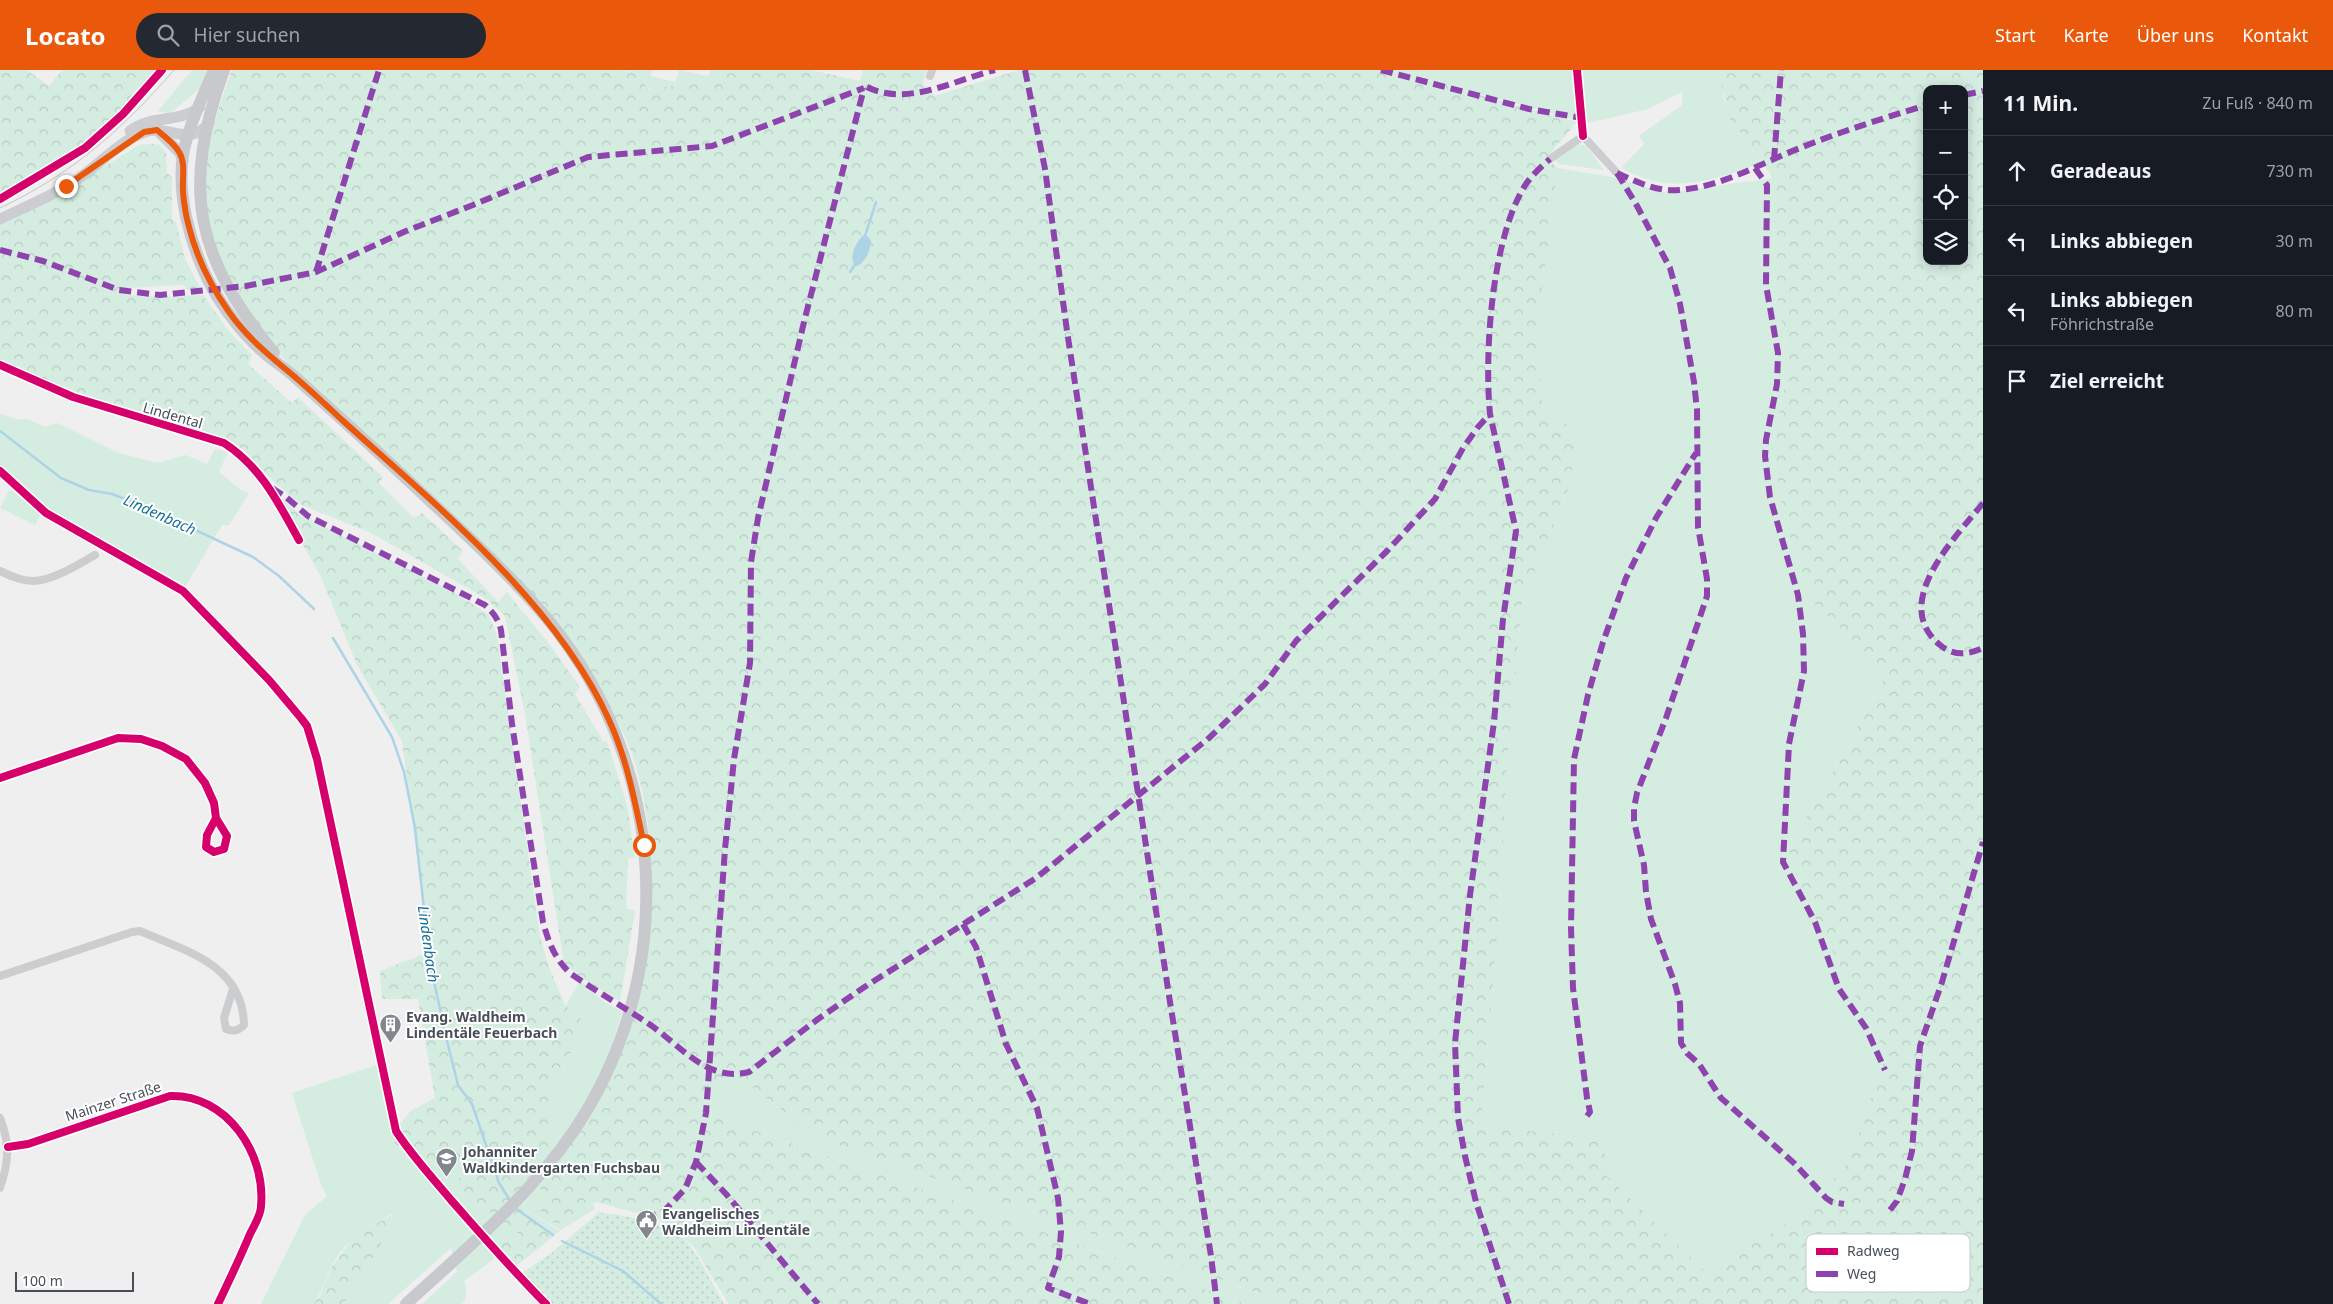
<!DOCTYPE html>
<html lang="de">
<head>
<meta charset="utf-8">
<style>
  body { margin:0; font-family:"Noto Sans",sans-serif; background:#242831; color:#f1f3f6 }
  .controls { position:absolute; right:15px; top:15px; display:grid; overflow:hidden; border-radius:10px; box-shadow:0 2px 12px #0003 }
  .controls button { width:45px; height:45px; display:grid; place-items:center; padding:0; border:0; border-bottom:1px solid #363941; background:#171b24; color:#f1f3f6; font:25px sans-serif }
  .scale { position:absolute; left:15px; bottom:12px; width:119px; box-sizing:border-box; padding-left:5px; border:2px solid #484f59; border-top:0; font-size:14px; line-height:18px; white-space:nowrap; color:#484f59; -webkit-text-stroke:4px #fff; paint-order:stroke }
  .stop { position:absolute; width:15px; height:15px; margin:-11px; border:4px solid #ea580c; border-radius:50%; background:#fff }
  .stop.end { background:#ea580c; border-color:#fff; box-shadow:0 1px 5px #0008 }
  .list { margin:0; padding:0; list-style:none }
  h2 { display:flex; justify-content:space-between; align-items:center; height:65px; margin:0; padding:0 20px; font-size:21px }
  h2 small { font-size:16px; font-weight:400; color:#9ea1a6 }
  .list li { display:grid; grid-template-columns:32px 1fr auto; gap:15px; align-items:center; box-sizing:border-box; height:70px; padding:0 20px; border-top:1px solid #363941 }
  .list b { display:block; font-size:19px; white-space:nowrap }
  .list p { margin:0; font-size:16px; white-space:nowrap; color:#9ea1a6 }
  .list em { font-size:16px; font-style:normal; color:#9ea1a6 }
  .icon { flex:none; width:28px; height:28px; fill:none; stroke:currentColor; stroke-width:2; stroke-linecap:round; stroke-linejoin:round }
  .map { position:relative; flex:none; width:1983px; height:1234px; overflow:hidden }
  header { display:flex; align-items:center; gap:30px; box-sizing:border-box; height:70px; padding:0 25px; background:#ea580c; color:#fff }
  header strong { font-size:24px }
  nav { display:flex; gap:28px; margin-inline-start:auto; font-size:18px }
  .search { width:350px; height:45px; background:#242831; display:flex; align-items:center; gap:12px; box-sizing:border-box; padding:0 18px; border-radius:28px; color:#9ea1a6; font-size:19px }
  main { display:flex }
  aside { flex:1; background:#171b24 }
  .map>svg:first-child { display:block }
  .green { fill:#d5ece1 }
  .forest { fill:url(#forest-crowns); fill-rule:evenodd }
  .park { fill:url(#park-dots) }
  .water { fill:#add4e6 }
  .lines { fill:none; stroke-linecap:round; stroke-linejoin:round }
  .stream { stroke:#add4e6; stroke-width:2.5 }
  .minor { stroke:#cbcdcf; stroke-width:8 }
  .secondary { stroke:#cbcdd0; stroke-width:11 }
  .primary { stroke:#c7c9cc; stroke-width:12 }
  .tram { stroke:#c5c6c8; stroke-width:1 }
  .quiet { stroke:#8e44ad; stroke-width:6; stroke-dasharray:12 6; stroke-linecap:butt }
  .cycleway-casing { stroke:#fff; stroke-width:11 }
  .cycleway { stroke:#d6006c; stroke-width:8 }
  .route { stroke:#ea580c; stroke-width:6 }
  .labels { text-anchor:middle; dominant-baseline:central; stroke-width:4; stroke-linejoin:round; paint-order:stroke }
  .street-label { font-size:14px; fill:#484f59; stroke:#fff }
  .poi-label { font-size:14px; font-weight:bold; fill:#484f59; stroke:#fff; text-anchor:start }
  .water-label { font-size:15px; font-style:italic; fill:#1a7199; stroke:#fff }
  .key { fill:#fff; stroke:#c8cacd; stroke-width:1 }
  .key-label { font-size:14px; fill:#484f59 }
</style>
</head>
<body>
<header>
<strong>Locato</strong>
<div class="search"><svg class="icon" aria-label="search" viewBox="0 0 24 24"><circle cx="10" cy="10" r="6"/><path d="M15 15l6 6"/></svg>Hier suchen</div>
<nav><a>Start</a><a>Karte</a><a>Über uns</a><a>Kontakt</a></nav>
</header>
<main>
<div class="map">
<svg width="1983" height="1234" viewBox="0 0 1983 1234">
  <defs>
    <pattern id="forest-crowns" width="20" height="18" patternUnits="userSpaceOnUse" patternTransform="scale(1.25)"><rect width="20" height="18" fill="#d5ece1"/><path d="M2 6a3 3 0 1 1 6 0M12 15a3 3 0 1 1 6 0" fill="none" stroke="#b8ccc3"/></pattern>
    <pattern id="park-dots" width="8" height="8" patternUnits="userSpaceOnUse" patternTransform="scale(1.25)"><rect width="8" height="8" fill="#d5ece1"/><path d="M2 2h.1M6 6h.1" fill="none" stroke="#b8ccc3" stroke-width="1.8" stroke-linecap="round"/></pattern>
  </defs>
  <rect width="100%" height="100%" fill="#efefef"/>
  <g class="green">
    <path d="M192,0H211L202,17L169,44L158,41Z"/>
    <path d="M619,0H652L651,6L675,12L679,0L708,6L710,0H724L716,11L645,19L646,6Z"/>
    <path d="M1391,0H1722C1717,36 1742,65 1762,93C1710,111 1672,126 1621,98L1644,74L1639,66L1682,35V22L1648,39L1588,53Z"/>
    <path d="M1579,74L1586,76L1604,100L1559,94L1555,89Z"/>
    <path d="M1558,98L1611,107L1667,123L1773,108L1774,207L1789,294L1772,379L1787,460L1814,533L1887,603L1838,693L1788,778L1805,828L1886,985L1850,1091L1808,1139L1708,1205L1603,1102L1481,1057L1501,820L1506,705L1522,533L1570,415L1578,361L1542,338L1538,253Z"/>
    <path d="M0,343L15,349H28L45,357L57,353L119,383L157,393L186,385L207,394L215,379L228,382L219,402L241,420L249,423L229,455H222L185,517L153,502L49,440L0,397Z"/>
    <path d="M9,420L28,429L42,442L35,455L0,438Z"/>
    <path d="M580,910L604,932L622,941L608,990L578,1046L550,1083V1021L586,954L566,935Z"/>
    <path d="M383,993L396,1059L390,1069L426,1108L489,1078L452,1118L485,1138L528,1171L489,1169L501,1184L464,1211C466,1220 469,1227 462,1234H422L457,1202L451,1178L388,1234H344L386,1164L393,1143C367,1158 344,1170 330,1199C324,1212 322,1223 313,1234H261L305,1145L327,1126L321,1115L292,1023Z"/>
    <path d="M718,1008H740L802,1055L825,1070L1290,1234H1247L714,1046L710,1042L715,1012Z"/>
    <path d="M535,1113L549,1129L538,1139L556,1155L593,1134L595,1139L561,1160L524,1139L525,1126Z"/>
  </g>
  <g class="forest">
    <path d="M0,0H27L49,16L62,0H158L122,42L43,104L0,125Z"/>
    <path d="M232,0H619L646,6L645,19L716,11L724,0H811L860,11L863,0H926L923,14L934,26L1019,0H1391L1577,52L1546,88L1558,98L1538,253L1542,338L1578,361L1570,415L1522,533L1506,705L1501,820L1481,1056L1606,1069L1603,1102L1708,1204L1808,1139L1849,1091L1886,985L1805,828L1788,778L1838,693L1887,603L1814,533L1787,460L1772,379L1789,294L1774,207L1773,108L1730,48L1720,10L1722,0H1983V1234H1290L825,1070L802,1055L740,1008H719L715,1012L710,1042L714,1046L1247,1234H729L693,1176L659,1149L596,1132L556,1155L538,1139L549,1129L535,1113C550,1094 571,1076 583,1055C592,1041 597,1025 604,1010C614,990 626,969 633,948C658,869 659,754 629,676C610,630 578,587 550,547C500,499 449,451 399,403C325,332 212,239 204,129C201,89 218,37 232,0ZM1927,19H1964V191H1927Z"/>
    <path d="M152,74L159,75L166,83L167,103L172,107V149L176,152L185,189L200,218L187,220L184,215L128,218L127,225L163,227L203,225L228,260L252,285L248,294L292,333L298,327L383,407L379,413L414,448L422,443L463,481L458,489L498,532L507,522L553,579L580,617L575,624L603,671L607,672L627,735L635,788H628L626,839L635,841L620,931L584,909L564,894L525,644L505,546L485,528L371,463L302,435L272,410L244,380L225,368L74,323L0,290V155L59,125L139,75Z"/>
    <path d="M272,420L299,444L455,523L489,545L497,566L540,866L547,892L565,935L586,954L550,1021V1083L522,1116L524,1139L560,1161L515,1197L489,1169L527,1170L485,1138L451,1117L488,1079L426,1108L389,1067L411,1041L435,1028L418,929H382L380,901L429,882L402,671L357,595L320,505Z"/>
    <path d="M392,1145L384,1169L344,1234H313L320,1226L331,1198L356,1164Z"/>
  </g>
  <path class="park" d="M599,1142C629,1147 671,1151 691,1177C704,1194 713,1216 724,1234H553L522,1203L553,1182Z"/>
  <path class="water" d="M866,165L871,170C870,182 867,189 858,196L854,195C850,184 855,175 862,166Z"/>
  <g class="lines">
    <g class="stream">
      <path d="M865,166L876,132"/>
      <path d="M850,202L856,193"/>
      <path d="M0,361L61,408L89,420L112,424L144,436L253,487L279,506L314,539"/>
      <path d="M333,568L392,667L404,702L415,758L430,893L447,971L458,1015L472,1034L499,1113L511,1132"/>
      <path d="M515,1138L553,1165"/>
      <path d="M562,1171L623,1201L661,1234"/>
    </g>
    <g class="minor">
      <path d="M1577,0L1583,66"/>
      <path d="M930,6L932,0"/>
      <path d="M1583,66L1617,103"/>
      <path d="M1550,89L1583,66"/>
      <path d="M0,295L73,327L224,373C261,397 278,432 299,470"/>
      <path d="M0,501C11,506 21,511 34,511C53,510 78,495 95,485"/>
      <path d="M0,708L118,668L141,669L162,676L186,689L205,713L214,733L216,748L227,766L224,779L214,782L206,777L207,765L216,748"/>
      <path d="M0,906L132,862L140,861C186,881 243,895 244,955C238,961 234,962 226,959L224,948L233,919"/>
      <path d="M0,1048C10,1073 9,1092 0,1118"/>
      <path d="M8,1077L28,1074L170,1026C226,1024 266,1083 261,1136C261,1145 254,1156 250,1164C240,1188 229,1211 218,1234"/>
    </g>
    <g class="secondary">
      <path d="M157,60L180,83L183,92"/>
      <path d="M130,61C152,44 178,54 200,37"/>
      <path d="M0,149C27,136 57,124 82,106C102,92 121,70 145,62C169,54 189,78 209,53"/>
    </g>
    <g class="primary">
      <path d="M214,0C203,27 188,56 183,85C177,125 190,172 207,208C220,234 240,261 261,280C272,290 285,298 296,308C335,343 374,378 412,414C458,457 510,504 550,552C669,699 679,906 573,1062C527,1129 465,1180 406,1234"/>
      <path d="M224,0C181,119 195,186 274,283"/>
    </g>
    <path class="tram" d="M0,138C72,104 122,60 174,0"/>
    <g class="quiet">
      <path d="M1025,0L1045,99L1067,261L1170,932L1211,1186L1217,1234"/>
      <path d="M1381,0L1529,39L1582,48"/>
      <path d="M867,17C907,37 955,10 995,0"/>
      <path d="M1964,25L1983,21"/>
      <path d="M1774,90L1781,0"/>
      <path d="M1755,98L1767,115L1766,215L1778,283L1777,314L1766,370L1765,386L1770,427L1798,525L1803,564L1804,601L1789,674L1783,792L1815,852L1839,919L1866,958L1885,1000"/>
      <path d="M1617,103L1636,134L1670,198L1680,234L1694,312L1697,340L1698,457L1707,509V526L1666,648L1637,723L1634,738V751L1644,795L1646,822L1651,849L1675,914L1680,933L1681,973L1687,983L1699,994L1721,1028L1795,1094L1826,1128L1832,1132L1844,1134"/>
      <path d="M1617,103C1637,112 1657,122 1679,120C1722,117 1761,93 1800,78C1842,61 1884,48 1927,35"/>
      <path d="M0,180L43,191L119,220L160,225L246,216L316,202L406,161L473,135L588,87L712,76L864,18"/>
      <path d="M316,202L379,0"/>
      <path d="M272,418L286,427L308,446L485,535C493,542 499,550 501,560L512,654L543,852C549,874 555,889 571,904C596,921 622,936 646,952C679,973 706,1013 749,1002L818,949L863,918L1036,808L1209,668L1265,614L1296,571L1387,481L1435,429L1463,378L1478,357L1490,344"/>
      <path d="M1983,433C1956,467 1889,533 1940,575C1953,586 1968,585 1983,578"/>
      <path d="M963,854L976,877L1006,974L1037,1038L1048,1085L1058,1128L1061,1162L1059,1187L1048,1218L1090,1234"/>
      <path d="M1587,1046L1590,1042L1587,1028L1573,918L1571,858L1574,689L1588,625L1603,572L1626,508L1656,448L1696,383"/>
      <path d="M696,1092L726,1124L818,1234"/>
      <path d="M1890,1140L1897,1131L1905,1109L1912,1081L1920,976L1942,912L1983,772"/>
      <path d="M645,1149L664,1141L685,1119L696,1092L706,1043L725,779L734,689L750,593L751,492L758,448L804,252L864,18"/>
      <path d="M1509,1234L1476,1132L1465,1086L1458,1048L1455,973L1470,825L1494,652L1503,549L1516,461L1490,344C1484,282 1492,166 1526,114C1532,105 1542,96 1550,89"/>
    </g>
    <defs>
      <g id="cycleway">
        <path d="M1577,0L1583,66"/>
        <path d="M0,129L85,78L123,44L162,0"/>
        <path d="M0,295L73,327L224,373C261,397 278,432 299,470"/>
        <path d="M0,401L46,443L183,521L269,610L301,648L307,656L317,689L396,1061C412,1086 432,1107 451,1130C482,1165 513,1201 546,1234"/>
        <path d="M0,708L118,668L141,669L162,676L186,689L205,713L214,733L216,748L227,766L224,779L214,782L206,777L207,765L216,748"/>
        <path d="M8,1077L28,1074L170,1026C226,1024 266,1083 261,1136C261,1145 254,1156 250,1164C240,1188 229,1211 218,1234"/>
      </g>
    </defs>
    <use href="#cycleway" class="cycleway-casing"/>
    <use href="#cycleway" class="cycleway"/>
  </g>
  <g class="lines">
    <path class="route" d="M66,116L144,62L157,60C165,67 174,73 179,82C186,93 182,109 183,122C184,134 186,146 189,157C197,189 210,215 229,242C246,266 266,283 289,302C307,317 325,334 342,350C435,434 557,534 609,650C627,689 635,732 644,775"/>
  </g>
  <defs>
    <symbol id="building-pin" viewBox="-11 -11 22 30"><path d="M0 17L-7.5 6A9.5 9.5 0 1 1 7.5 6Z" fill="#82878e" stroke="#fff"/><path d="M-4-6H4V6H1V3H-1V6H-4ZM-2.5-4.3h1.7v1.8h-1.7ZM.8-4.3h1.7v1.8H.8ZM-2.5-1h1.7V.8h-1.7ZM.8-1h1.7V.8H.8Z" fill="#fff"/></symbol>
    <symbol id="school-pin" viewBox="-11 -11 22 30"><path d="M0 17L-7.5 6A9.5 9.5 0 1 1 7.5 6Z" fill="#82878e" stroke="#fff"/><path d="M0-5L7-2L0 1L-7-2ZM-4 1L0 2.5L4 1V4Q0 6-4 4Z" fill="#fff"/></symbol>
    <symbol id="civic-pin" viewBox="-11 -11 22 30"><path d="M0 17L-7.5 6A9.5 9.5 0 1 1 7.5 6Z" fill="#82878e" stroke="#fff"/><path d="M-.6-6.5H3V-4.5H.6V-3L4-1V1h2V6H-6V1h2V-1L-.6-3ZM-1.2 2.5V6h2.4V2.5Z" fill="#fff"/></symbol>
  </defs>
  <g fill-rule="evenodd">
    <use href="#building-pin" x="378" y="942" width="25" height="34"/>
    <use href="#school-pin" x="434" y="1076" width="25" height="34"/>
    <use href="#civic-pin" x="634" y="1138" width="25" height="34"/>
  </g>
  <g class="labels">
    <g class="street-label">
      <text transform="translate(173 345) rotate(16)">Lindental</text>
      <text transform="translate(113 1031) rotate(-18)">Mainzer Straße</text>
    </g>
    <g class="poi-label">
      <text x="406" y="946">Evang. Waldheim<tspan x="406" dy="16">Lindentäle Feuerbach</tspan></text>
      <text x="463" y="1081">Johanniter<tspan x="463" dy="16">Waldkindergarten Fuchsbau</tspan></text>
      <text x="662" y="1143">Evangelisches<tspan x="662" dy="16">Waldheim Lindentäle</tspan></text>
    </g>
    <g class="water-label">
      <text transform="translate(160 444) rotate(24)">Lindenbach</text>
      <text transform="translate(429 874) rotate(82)">Lindenbach</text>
    </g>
  </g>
  <rect x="1806" y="1164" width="164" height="58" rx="8" class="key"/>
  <rect x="1816" y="1178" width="22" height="7" fill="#d6006c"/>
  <rect x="1816" y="1201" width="22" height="6" fill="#8e44ad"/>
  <g class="key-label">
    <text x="1847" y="1186">Radweg</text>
    <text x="1847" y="1209">Weg</text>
  </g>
</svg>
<div class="controls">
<button>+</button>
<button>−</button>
<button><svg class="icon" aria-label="locate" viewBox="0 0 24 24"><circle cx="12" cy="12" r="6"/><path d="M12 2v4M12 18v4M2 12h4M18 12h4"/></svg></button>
<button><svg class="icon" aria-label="layers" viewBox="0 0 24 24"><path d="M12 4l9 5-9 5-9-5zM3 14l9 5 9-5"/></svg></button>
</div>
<div class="scale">100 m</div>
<div class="stop" style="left:644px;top:775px"></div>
<div class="stop end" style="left:66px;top:116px"></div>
</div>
<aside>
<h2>11 Min.<small>Zu Fuß · 840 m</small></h2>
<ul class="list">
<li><svg class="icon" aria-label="ahead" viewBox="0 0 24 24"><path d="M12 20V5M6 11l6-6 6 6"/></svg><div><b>Geradeaus</b></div><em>730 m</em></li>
<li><svg class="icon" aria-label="left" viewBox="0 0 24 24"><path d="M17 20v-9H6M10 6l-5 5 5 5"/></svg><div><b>Links abbiegen</b></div><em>30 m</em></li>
<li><svg class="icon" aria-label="left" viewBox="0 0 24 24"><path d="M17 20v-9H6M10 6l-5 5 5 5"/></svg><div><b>Links abbiegen</b><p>Föhrichstraße</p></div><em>80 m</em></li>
<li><svg class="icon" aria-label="arrive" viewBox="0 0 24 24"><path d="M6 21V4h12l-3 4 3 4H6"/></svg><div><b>Ziel erreicht</b></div></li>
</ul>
</aside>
</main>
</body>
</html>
